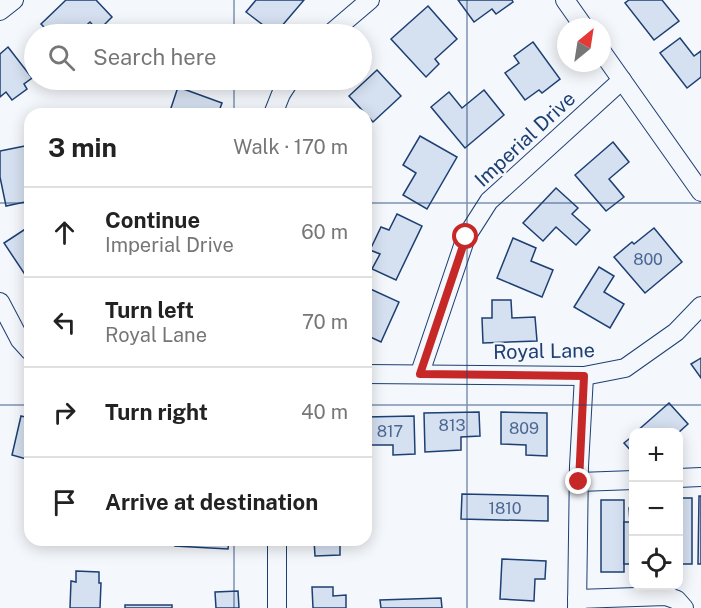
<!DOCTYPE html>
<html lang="en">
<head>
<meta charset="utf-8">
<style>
  body { margin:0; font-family:"Public Sans",sans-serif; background:#f6f6f6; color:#222 }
  .controls { position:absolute; right:18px; bottom:18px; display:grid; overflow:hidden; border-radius:12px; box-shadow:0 3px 15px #0003 }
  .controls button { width:54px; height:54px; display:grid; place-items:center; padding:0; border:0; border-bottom:2px solid #e0e0e0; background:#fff; color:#222; font:30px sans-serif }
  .compass { position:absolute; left:557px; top:18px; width:54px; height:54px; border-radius:50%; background:#fff; box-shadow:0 3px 15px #0003; rotate:30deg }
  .stop { position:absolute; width:18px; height:18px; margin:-14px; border:4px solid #c62828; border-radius:50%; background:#fff }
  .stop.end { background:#c62828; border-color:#fff; box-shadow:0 2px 6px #0008 }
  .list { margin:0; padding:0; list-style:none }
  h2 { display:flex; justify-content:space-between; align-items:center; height:78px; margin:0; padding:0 24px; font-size:26px }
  h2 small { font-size:20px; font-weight:400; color:#767676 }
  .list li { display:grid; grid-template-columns:39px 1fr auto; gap:18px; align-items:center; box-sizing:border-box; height:90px; padding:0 24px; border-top:2px solid #e0e0e0 }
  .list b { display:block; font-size:22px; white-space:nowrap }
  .list p { margin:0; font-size:20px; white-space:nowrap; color:#767676 }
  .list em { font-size:20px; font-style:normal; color:#767676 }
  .icon { flex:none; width:33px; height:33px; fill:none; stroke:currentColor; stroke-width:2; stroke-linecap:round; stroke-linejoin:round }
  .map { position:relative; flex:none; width:701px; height:608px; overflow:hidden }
  .search { position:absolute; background:#fff; box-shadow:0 3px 15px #0003; left:24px; top:24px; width:348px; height:66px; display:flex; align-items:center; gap:15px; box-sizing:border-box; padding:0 21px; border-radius:33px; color:#767676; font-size:22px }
  .panel { position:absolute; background:#fff; box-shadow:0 3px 15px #0003; left:24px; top:108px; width:348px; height:438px; border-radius:18px }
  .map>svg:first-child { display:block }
  .building { fill:#d5e0f0; stroke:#1d3f73; stroke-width:1.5 }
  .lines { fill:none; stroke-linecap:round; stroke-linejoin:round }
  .minor-casing { stroke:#1d3f73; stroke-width:20 }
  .minor { stroke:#f4f7fb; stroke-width:18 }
  .route { stroke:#c62828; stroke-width:8 }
  .grid { fill:none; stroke:#1d3f73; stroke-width:1.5; stroke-opacity:0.55 }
  .labels { text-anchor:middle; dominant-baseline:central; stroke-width:4.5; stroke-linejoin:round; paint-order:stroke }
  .number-label { font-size:16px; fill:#4b6792 }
  .street-label { font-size:20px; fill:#1d3f73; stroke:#f4f7fb }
</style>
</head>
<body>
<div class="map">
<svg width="701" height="608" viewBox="0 0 701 608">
  <rect width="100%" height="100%" fill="#f4f7fb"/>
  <g class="building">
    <path d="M66,0H96L112,17L98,31L90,22L77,34H51L41,24Z"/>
    <path d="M256,0H304L275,34L246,12Z"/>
    <path d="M458,0H512L513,2L496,14L492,9L474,22Z"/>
    <path d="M629,0H662L679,21L654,40L625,3Z"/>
    <path d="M428,6L457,39L435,59L439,64L426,77L391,39Z"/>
    <path d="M247,27L256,34H241Z"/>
    <path d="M680,38L694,56L701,51V77L687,88L660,53Z"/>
    <path d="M533,42L560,79L542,93L539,90L525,100L505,73L519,63L514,56Z"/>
    <path d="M8,47L32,78L24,84L27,89L12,100L6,92L0,97V54Z"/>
    <path d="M377,70L401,96L373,122L349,96Z"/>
    <path d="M215,80H235L227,89Z"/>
    <path d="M178,87L222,103L218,114H169Z"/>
    <path d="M484,90L504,115L465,148L431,107L449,92L462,108Z"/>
    <path d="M420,136L457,157L427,209L403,195L416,173L403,165Z"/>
    <path d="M613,142L629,162L609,179L624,197L606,211L575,175Z"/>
    <path d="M30,145V167L28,168L30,201L6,206L0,177V151Z"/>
    <path d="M556,188L578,208L572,214L590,230L576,245L556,227L543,241L523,223Z"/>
    <path d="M397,214L422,226L396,280L372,269L380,254L370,250L381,227L389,230Z"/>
    <path d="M30,226V282L4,243Z"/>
    <path d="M654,228L682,262L645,293L614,257L632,242L634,244Z"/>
    <path d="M513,238L536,248L531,261L553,270L542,297L497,278Z"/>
    <path d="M599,267L614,276L604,292L624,304L610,328L574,307Z"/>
    <path d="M366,287L399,302L381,342L366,335Z"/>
    <path d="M492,300H511L512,318L535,317L537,341L483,343L482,318H492Z"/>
    <path d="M701,358V378L691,364Z"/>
    <path d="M669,403L688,424L678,433L636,432Z"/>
    <path d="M479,412L480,436L461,437V450L425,452L424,413Z"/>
    <path d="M501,412L547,413V456L526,455V445L501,444Z"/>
    <path d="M21,416L30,418V460L12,455Z"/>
    <path d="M414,416L415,454L393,455V445H366V417Z"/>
    <path d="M634,435V454L624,443Z"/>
    <path d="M462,494L548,496V521L461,519Z"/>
    <path d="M699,496H701V564H698Z"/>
    <rect x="678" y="498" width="14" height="66"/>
    <rect x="601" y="500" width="23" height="72"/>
    <path d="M629,508H634V564H624V522H630Z"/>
    <path d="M176,540H229L228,549L175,546Z"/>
    <path d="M314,540H340V555L315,556Z"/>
    <path d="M502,559L546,561L545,579H535L534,601L500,599Z"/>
    <path d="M76,571L99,572V583H101L100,608H70L71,581L76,582Z"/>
    <path d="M312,587H333V596L346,595V608H313Z"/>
    <path d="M238,591L239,608H216L215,592Z"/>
    <path d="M441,598L442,608H381L380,600Z"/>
    <rect x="125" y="605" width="47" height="3"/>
  </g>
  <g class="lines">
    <defs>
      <g id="minor">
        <path d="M565,0L584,27"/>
        <path d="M0,11L14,0"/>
        <path d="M330,34L370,0"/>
        <path d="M602,52L701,192"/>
        <path d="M273,114L281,94L290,80"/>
        <path d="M0,302L20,340L30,351"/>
        <path d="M420,373L466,237L489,201L622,80"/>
        <path d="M366,374L584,376L625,368L676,332L701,306"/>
        <path d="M678,478L701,477"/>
        <path d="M579,482L634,480"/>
        <path d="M577,599L666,596L677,600L684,608"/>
        <path d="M277,608V540"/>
        <path d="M577,608L579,466L584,376"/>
      </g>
    </defs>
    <use href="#minor" class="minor-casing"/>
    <use href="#minor" class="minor"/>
  </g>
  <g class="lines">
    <path class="route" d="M466,237L420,374L584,376L579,482"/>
  </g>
  <path class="grid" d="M234,0V34M467,0V608M234,80V114M0,203H30M366,203H701M0,405H30M366,405H701M234,540V608"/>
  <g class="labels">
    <g class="number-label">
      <text x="648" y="259">800</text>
      <text x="452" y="425">813</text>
      <text x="524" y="428">809</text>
      <text x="390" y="431">817</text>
      <text x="505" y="508">1810</text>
    </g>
    <g class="street-label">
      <text transform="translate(525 139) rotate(-43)">Imperial Drive</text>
      <text transform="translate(544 351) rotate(-1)">Royal Lane</text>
    </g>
  </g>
</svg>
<div class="controls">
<button>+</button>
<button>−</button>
<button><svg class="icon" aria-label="locate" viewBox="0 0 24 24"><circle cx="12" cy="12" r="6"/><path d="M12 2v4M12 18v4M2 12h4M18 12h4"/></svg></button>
</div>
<svg class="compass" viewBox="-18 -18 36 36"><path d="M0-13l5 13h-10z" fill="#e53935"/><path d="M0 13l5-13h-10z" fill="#767676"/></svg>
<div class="stop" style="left:466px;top:237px"></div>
<div class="stop end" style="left:579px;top:482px"></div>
<div class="search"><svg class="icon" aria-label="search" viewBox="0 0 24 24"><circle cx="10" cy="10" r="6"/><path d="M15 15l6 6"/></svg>Search here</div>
<section class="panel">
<h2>3 min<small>Walk · 170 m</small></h2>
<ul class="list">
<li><svg class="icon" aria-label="ahead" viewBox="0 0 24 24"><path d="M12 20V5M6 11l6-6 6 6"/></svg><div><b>Continue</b><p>Imperial Drive</p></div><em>60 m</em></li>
<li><svg class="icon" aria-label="left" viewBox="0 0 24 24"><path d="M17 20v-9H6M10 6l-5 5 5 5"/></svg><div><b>Turn left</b><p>Royal Lane</p></div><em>70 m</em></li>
<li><svg class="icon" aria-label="right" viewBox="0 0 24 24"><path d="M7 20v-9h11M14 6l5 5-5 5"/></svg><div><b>Turn right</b></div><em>40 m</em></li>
<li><svg class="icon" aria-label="arrive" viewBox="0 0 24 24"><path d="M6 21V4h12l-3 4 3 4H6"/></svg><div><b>Arrive at destination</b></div></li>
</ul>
</section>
</div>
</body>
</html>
